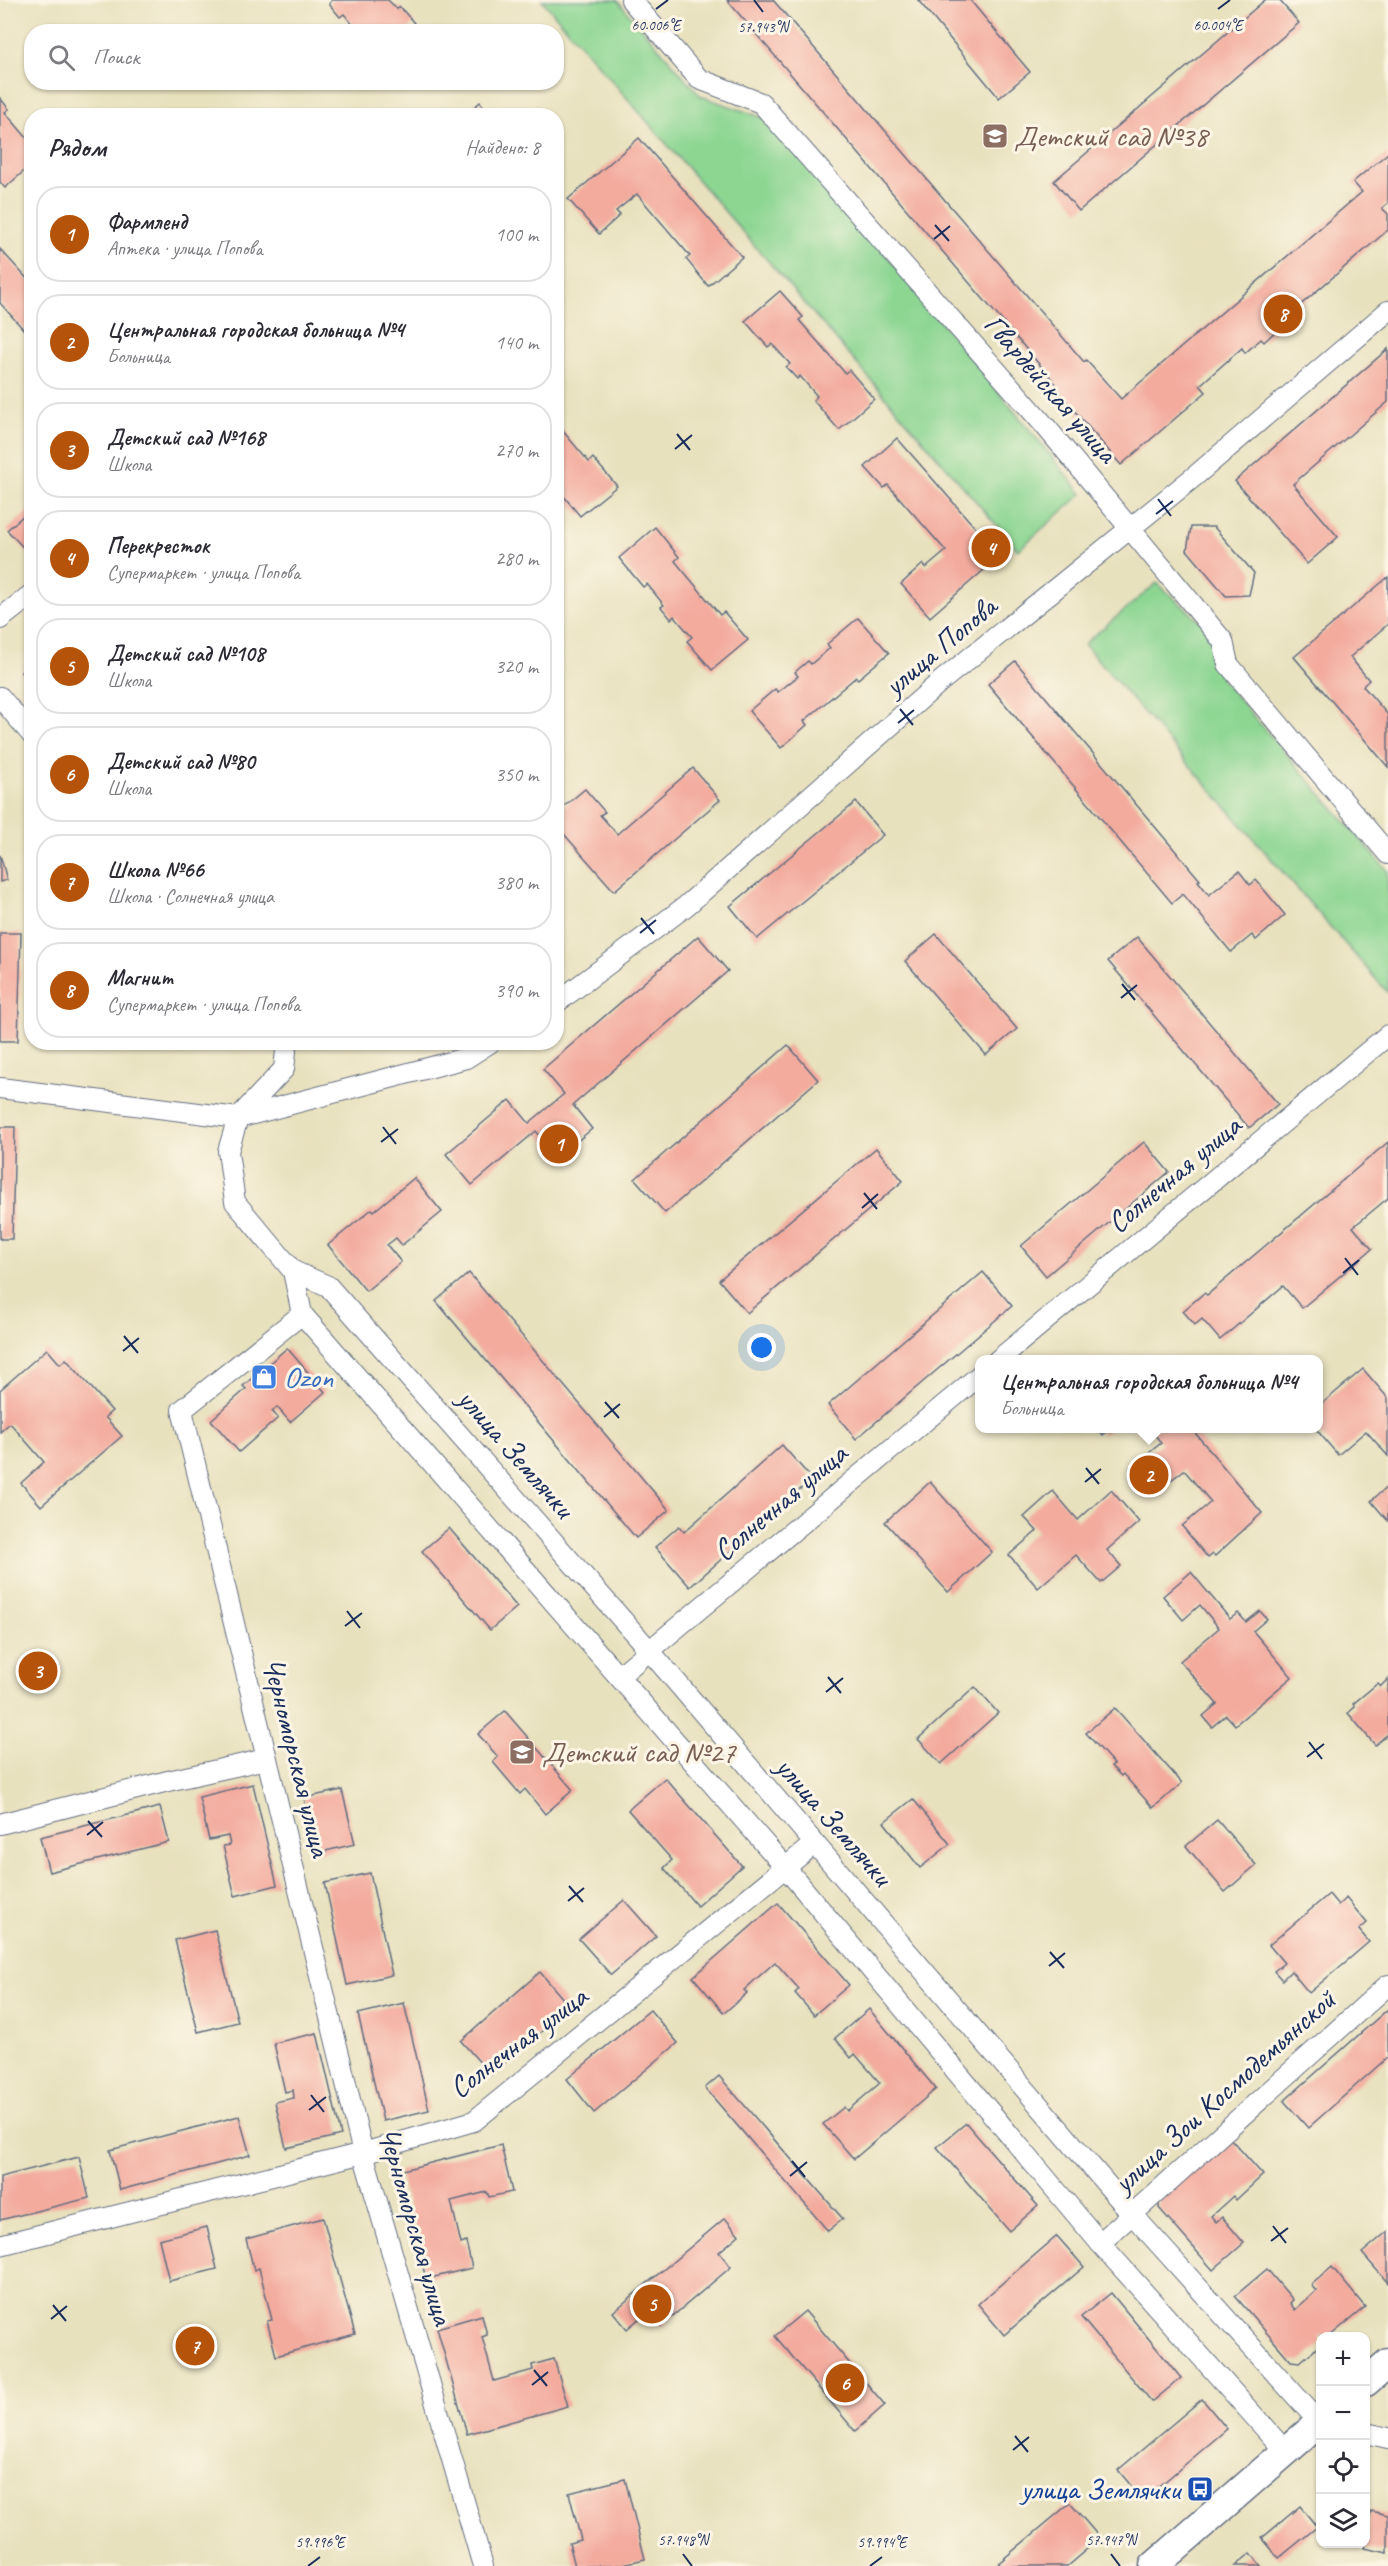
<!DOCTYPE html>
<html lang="ru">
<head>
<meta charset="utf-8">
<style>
  body { margin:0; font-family:Caveat,sans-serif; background:#f2f2f3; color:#2b2b33 }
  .controls { position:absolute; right:18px; bottom:18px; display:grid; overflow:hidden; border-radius:12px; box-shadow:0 2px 4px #0004 }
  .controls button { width:54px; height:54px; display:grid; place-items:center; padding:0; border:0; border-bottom:2px solid #e1e1e2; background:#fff; color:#2b2b33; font:30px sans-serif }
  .you { position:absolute; left:762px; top:1348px; width:21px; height:21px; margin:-15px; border:4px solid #fff; border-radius:50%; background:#1a73e8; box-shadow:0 0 0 9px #1a73e833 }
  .badge { display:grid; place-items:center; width:39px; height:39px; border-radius:50%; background:#b45309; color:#fff; font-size:20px; font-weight:700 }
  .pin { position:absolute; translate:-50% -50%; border:3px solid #fff; box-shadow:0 2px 6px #0006 }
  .popup { position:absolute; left:975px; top:1355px; width:348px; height:78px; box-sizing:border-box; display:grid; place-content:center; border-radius:12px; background:#fff; filter:drop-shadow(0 2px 4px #0005); font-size:20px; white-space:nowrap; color:#7c7c81 }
  .popup b { font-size:22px; color:#2b2b33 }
  .popup::after { content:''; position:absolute; left:50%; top:100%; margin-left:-12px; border:12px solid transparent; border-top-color:#fff }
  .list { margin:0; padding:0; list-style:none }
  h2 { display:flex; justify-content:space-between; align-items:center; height:78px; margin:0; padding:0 24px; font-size:26px }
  h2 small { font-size:20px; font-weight:400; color:#7c7c81 }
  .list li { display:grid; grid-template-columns:39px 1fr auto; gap:18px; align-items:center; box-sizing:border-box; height:96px; margin:0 12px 12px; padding:0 12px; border:2px solid #e1e1e2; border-radius:24px }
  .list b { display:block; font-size:22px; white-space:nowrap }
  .list p { margin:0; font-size:20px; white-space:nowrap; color:#7c7c81 }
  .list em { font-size:20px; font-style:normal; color:#7c7c81 }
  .icon { flex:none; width:33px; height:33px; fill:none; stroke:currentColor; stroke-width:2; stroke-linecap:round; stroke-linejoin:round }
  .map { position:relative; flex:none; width:1388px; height:2566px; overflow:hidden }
  .search { position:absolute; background:#fff; box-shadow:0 2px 4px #0004; left:24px; top:24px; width:540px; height:66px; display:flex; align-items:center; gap:15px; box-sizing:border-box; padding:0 21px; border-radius:24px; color:#7c7c81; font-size:22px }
  .panel { position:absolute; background:#fff; box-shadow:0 2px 4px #0004; left:24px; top:108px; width:540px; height:942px; border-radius:24px }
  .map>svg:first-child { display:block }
  .green { fill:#8cd692; stroke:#548278; stroke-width:1.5 }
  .building { fill:#f3ab9e }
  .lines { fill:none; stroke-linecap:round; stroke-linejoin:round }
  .minor-casing { stroke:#636d80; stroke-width:22 }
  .secondary-casing { stroke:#636d80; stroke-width:31 }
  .minor { stroke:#fff; stroke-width:20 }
  .secondary { stroke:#fff; stroke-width:28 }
  .ticks { fill:none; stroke:#1b2f5e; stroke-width:2 }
  .labels { text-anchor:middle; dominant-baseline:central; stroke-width:6; stroke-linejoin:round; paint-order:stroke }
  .education-label { font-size:30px; fill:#785e54; stroke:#fcf5e5; text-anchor:start }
  .street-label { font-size:30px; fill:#1b2f5e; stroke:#fcf5e5 }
  .shop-label { font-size:30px; fill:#366cbe; stroke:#fcf5e5; text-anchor:start }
  .transit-label { font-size:30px; fill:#164399; stroke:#fcf5e5; text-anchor:end }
  .ticks-label { font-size:15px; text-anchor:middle; fill:#1b2f5e; stroke:#fcf5e5; stroke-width:6; stroke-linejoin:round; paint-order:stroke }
</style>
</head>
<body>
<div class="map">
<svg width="1388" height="2566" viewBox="0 0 1388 2566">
  <rect width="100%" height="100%" fill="#fcf5e5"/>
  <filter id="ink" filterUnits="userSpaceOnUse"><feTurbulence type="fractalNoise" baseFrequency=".0167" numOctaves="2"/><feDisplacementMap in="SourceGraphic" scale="12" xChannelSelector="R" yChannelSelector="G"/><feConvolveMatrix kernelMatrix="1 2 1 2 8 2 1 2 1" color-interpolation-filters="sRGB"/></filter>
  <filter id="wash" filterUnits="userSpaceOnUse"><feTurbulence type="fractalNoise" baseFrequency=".008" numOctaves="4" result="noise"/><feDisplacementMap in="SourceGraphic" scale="24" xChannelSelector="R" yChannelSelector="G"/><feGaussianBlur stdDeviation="1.35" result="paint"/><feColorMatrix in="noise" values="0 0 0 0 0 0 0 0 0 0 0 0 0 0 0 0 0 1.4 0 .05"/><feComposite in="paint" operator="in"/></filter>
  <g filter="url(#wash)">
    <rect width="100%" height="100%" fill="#e8e1be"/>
    <g class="green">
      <path d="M542,0H617L701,96L778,123L1082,494L1018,550Z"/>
      <path d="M1157,583L1206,627L1222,680L1388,871V993L1084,644Z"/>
    </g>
    <g id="blocks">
      <g class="building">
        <path d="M332,0H388L397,9L400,7L414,23L405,32H359L344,14L340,17L329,4Z"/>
        <path d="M727,0H773L1084,362L1086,360L1121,399L1362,192L1353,182L1388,153V203L1382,208L1388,214V230L1276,326L1278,329L1264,342L1261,339L1245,353L1242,348L1200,385L1206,392L1121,465L1054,387L1057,385Z"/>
        <path d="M918,0H970L1030,72L999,98Z"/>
        <path d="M1265,0H1279L1299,23L1079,211L1054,181Z"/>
        <path d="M0,98L9,109L5,112L32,144V164L5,188L0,182Z"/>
        <path d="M480,102L491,116H464Z"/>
        <path d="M639,138L742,257L708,286L686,259L690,256L637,194L616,211L620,215L599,234L568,199Z"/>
        <path d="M0,249L32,284V339L0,303Z"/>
        <path d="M780,291L803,317L799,320L845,373L849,370L874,399L839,430L813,400L817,396L800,376L797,379L786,367L790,364L772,344L768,347L745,321Z"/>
        <path d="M1388,349V402L1293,484L1338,537L1307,564L1235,481Z"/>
        <path d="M556,423L589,462L593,458L617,486L580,516L557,488L561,485L556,479Z"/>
        <path d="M897,438L1000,556L930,617L901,584L923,564L926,568L946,551L888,485L884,488L865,467Z"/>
        <path d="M32,508V557L7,530Z"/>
        <path d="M655,527L679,557L675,561L720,615L724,612L748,640L712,670L687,641L692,637L674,616L671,619L661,607L664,605L647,584L643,587L619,558Z"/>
        <path d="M1191,527H1214L1254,573L1249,595L1226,596L1187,550Z"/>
        <path d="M1388,577V624L1350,657L1369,680L1363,686L1388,715V767L1294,657Z"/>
        <path d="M858,618L889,653L858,679L856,677L804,721L807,725L781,748L749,711L775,689L778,692L798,676L795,672L808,661L811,664L830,648L827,644Z"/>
        <path d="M1015,661L1200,880L1198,881L1209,895L1239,871L1250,885L1256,880L1285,915L1256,940L1252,935L1231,952L1183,894L1172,903L988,684Z"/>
        <path d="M32,663V685L21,672Z"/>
        <path d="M693,768L720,800L614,891L556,825V813L585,789L605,812L600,815L617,834Z"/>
        <path d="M856,802L883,835L757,939L730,906Z"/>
        <path d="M0,855L7,880L0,882Z"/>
        <path d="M0,933H21L18,1041H0Z"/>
        <path d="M936,934L1017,1029L986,1055L905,961Z"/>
        <path d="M698,936L728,971L573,1105L592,1129L558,1157L536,1131L472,1185L446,1154L510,1100L529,1123L564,1094L543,1069Z"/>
        <path d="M1137,937L1278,1104L1249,1128L1108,961Z"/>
        <path d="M788,1045L818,1080L665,1213L635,1179Z"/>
        <path d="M0,1127H15L12,1239H0Z"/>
        <path d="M1144,1142L1169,1172L1046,1276L1021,1246Z"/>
        <path d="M1388,1142V1198L1353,1227L1372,1249L1302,1308L1283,1286L1220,1340L1202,1319L1195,1325L1183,1311L1204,1293L1207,1295Z"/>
        <path d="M876,1148L903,1181L747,1313L719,1280Z"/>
        <path d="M414,1178L442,1212L402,1245L396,1238L387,1245L401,1262L366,1291L328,1245L372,1209L374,1211Z"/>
        <path d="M983,1272L1012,1306L856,1439L828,1405Z"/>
        <path d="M469,1273L669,1510L636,1538L436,1301Z"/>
        <path d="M287,1348L325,1392L290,1422L277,1407L272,1411L278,1418L239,1452L211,1420L246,1389L243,1386Z"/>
        <path d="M47,1349L60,1364L66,1359L112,1411L105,1417L122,1436L41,1506L21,1483L44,1462L10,1423L0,1432V1390Z"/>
        <path d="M1363,1369L1388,1398V1456L1366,1431L1338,1455L1315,1428H1318V1407Z"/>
        <path d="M1098,1428H1111L1103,1435Z"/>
        <path d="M1150,1428H1191L1262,1513L1215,1556L1213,1554L1208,1558L1182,1526L1211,1502L1184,1470L1152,1495L1130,1468L1161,1443Z"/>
        <path d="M782,1445L812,1479L690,1587L655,1547L679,1526L684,1532Z"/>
        <path d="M930,1482L992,1552L948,1592L885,1522Z"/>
        <path d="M1388,1486V1521L1371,1501Z"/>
        <path d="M1111,1490L1139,1522L1107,1550L1121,1566L1101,1583L1076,1555L1038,1588L1009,1555L1037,1531L1024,1517L1053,1491L1078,1520Z"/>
        <path d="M449,1528L517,1607L490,1630L422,1551Z"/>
        <path d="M1191,1572L1230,1619L1238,1613L1246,1622L1260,1611L1267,1619L1253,1631L1292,1677L1235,1725L1226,1715L1212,1727L1203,1716L1217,1704L1180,1661L1219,1628L1200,1605L1183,1620L1163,1596Z"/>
        <path d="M1388,1679V1734L1375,1745L1348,1713L1355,1707L1353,1704L1378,1683L1381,1686Z"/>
        <path d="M975,1687L998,1713L941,1764L918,1739Z"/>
        <path d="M1115,1708L1182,1783L1153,1808L1123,1774L1121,1776L1111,1766L1114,1764L1086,1733Z"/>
        <path d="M505,1711L573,1790L545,1814L525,1789L520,1794L493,1762L498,1757L478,1734Z"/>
        <path d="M665,1778L742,1866L697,1906L664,1868L672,1860L628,1810Z"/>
        <path d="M253,1784L277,1885L235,1896L223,1846L230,1845L228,1836L209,1840L199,1797Z"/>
        <path d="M342,1790L355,1844L317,1853L304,1798Z"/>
        <path d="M913,1799L950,1844L920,1868L884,1822Z"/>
        <path d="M160,1807L169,1842L49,1872L40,1837Z"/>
        <path d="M1217,1820L1256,1865L1225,1892L1186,1846Z"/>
        <path d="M370,1873L392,1975L347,1985L325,1883Z"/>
        <path d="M1329,1894L1338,1905L1346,1898L1367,1923L1359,1930L1369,1942L1309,1993L1291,1971L1282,1980L1274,1971L1284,1963L1269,1945Z"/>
        <path d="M624,1900L656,1936L611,1975L579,1939Z"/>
        <path d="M778,1903L849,1985L814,2015L795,1993L799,1989L775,1962L744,1990L747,1993L724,2013L693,1977Z"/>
        <path d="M215,1930L238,2022L198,2032L175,1940Z"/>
        <path d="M540,1972L570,2007L491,2075L461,2041Z"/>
        <path d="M404,2003L429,2110L383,2121L358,2014Z"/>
        <path d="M869,2009L936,2089L854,2159L823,2124L844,2107L847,2111L880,2083L855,2054L851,2058L835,2038Z"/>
        <path d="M1388,2009V2057L1308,2128L1284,2101Z"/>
        <path d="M650,2010L678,2043L594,2113L567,2079Z"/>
        <path d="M317,2033L341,2135L286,2148L275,2102L294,2098L293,2090L285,2092L274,2043Z"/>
        <path d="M719,2076L843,2219L828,2231L705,2088Z"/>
        <path d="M239,2116L250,2155L120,2190L110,2150Z"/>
        <path d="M966,2123L1038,2206L1009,2231L937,2147Z"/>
        <path d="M1229,2137L1263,2175L1236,2200L1233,2196L1211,2216L1216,2222L1222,2217L1244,2243L1213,2270L1159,2208V2198Z"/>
        <path d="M501,2145L512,2192L489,2197L487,2192L451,2201L461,2244L466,2242L472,2268L426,2279L399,2171Z"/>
        <path d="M79,2157L89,2198L0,2220V2177Z"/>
        <path d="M323,2218L355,2334L276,2356L267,2321L272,2320L259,2268L254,2270L246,2239Z"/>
        <path d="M725,2218L739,2235L719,2252L731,2267L661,2326L648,2311L627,2329L613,2312Z"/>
        <path d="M207,2227L217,2269L169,2281L159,2239Z"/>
        <path d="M1388,2231V2283L1362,2253Z"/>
        <path d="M1057,2236L1084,2267L1004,2335L978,2304Z"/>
        <path d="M1332,2267L1365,2307L1330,2336H1320V2345L1300,2362L1291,2361L1235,2296L1267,2269L1293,2300L1290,2303L1295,2310L1316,2291L1311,2285Z"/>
        <path d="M1111,2293L1181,2378L1152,2402L1081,2317Z"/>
        <path d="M805,2311L885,2405L855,2431L775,2336Z"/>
        <path d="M482,2315L487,2335L482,2337L494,2381L533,2370L532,2365L554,2359L568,2406L467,2434L437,2328Z"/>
        <path d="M1202,2399L1227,2429L1143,2500L1118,2470Z"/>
        <path d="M625,2479L645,2559L615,2566H575L569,2543L581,2540L569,2493Z"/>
        <path d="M1070,2503L1100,2538L1067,2566H995Z"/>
        <path d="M1300,2506L1317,2527L1279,2558L1262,2538Z"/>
        <path d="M1371,2511L1388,2515V2553L1364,2548Z"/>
        <path d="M1251,2553L1261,2566H1235Z"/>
      </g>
    </g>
  </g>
  <g filter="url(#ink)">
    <use href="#blocks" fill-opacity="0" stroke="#636d80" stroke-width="1.5"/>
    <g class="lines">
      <defs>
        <g id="minor">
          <path d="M631,0L699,79L761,103L1046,427L1223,641L1228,664L1388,854"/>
          <path d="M0,619L32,594"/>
          <path d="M0,697L32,735"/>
          <path d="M556,1003L686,906L940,682L1195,476L1388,311"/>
          <path d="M287,1042L284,1069L238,1118L228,1151L235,1202L293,1271L302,1314L785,1867L1100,2243L1286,2452"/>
          <path d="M0,1088L238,1118L466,1058L491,1042"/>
          <path d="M293,1271L328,1286L649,1650L1132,2214L1320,2423"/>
          <path d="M302,1314L182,1410L363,2153L483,2566"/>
          <path d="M998,1360L1388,1035"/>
          <path d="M619,1676L980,1375"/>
          <path d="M0,1824L168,1781L266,1759"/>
          <path d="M1100,2243L1388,1985"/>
          <path d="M0,2245L363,2153L474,2121L814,1844"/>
          <path d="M1366,2433L1388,2438"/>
        </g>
        <g id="secondary">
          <path d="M1366,2382L1388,2363"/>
          <path d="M1154,2566L1320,2422"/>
        </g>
      </defs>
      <use href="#minor" class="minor-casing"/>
      <use href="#secondary" class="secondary-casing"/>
      <use href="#minor" class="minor"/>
      <use href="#secondary" class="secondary"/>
    </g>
  </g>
  <path class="ticks" d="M754,0L763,12M656,9L668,0M1218,9L1230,0M935,225L949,241M934,239L950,226M677,434L690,450M675,449L692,435M1158,499L1171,516M1156,514L1173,501M900,709L913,725M898,723L914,710M641,918L654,934M640,933L656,920M1122,984L1135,1000M1121,998L1137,985M383,1127L396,1144M381,1142L398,1129M864,1193L877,1209M862,1208L878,1194M1345,1258L1358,1275M1343,1273L1359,1260M124,1336L138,1353M123,1351L139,1338M605,1402L619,1418M604,1417L620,1404M1086,1468L1099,1484M1085,1482L1101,1469M347,1611L360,1628M345,1626L362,1613M828,1677L841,1693M826,1692L843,1678M1309,1742L1322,1759M1307,1757L1324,1744M88,1821L102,1837M87,1835L103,1822M569,1886L583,1902M568,1901L584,1888M1050,1952L1064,1968M1049,1966L1065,1953M311,2095L324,2112M309,2110L326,2097M792,2161L805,2177M790,2176L807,2162M1273,2226L1286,2243M1271,2241L1288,2228M53,2305L66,2321M51,2319L67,2306M534,2370L547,2386M532,2385L548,2372M1015,2436L1028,2452M1013,2450L1029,2437M683,2554L692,2566M1111,2554L1120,2566M308,2566L320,2557M870,2566L882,2557"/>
  <defs>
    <symbol id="school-square" viewBox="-11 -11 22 22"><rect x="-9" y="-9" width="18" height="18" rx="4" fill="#8d6e63" stroke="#fcf5e5"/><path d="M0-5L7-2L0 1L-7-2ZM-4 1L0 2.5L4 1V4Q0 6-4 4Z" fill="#fff"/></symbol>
    <symbol id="shop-square" viewBox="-11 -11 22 22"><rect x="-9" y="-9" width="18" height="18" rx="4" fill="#3f7fe0" stroke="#fcf5e5"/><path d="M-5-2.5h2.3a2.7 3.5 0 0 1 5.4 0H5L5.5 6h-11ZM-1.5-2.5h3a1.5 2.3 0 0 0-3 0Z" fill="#fff"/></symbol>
    <symbol id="bus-square" viewBox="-11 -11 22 22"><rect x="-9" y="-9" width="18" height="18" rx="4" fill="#1a4fb4" stroke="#fcf5e5"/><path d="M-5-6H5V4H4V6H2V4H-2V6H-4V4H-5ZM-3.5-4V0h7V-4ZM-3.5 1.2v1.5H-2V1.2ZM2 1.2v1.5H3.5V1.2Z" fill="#fff"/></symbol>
  </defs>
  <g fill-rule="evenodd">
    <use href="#school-square" x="980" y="121" width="30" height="30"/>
    <use href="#shop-square" x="249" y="1362" width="30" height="30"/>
    <use href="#school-square" x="507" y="1737" width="30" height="30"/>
    <use href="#bus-square" x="1185" y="2474" width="30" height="30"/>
  </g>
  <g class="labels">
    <g class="education-label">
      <text x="1014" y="136">Детский сад №38</text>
      <text x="542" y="1752">Детский сад №27</text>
    </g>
    <g class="street-label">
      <text transform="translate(1051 388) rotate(49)">Гвардейская улица</text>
      <text transform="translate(940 646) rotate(-40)">улица Попова</text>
      <text transform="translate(1174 1174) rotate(-40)">Солнечная улица</text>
      <text transform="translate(516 1453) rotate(49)">улица Землячки</text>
      <text transform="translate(780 1502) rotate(-40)">Солнечная улица</text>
      <text transform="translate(297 1757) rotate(76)">Черноморская улица</text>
      <text transform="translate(834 1821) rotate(49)">улица Землячки</text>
      <text transform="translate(518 2042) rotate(-37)">Солнечная улица</text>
      <text transform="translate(1224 2091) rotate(-42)">улица Зои Космодемьянской</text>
      <text transform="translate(416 2226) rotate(74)">Черноморская улица</text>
    </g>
    <g class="shop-label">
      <text x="284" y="1377">Ozon</text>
    </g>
    <g class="transit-label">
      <text x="1180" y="2489">улица Землячки</text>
    </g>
  </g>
  <g class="ticks-label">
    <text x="656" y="30">60.006°E</text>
    <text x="1218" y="30">60.004°E</text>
    <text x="763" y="32">57.943°N</text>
    <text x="683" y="2545">57.948°N</text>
    <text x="1111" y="2545">57.947°N</text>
    <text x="320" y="2547">59.996°E</text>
    <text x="882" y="2547">59.994°E</text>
  </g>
</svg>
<div class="controls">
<button>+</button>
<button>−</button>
<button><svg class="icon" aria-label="locate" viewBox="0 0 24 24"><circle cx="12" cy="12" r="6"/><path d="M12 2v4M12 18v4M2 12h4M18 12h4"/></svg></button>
<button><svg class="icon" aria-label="layers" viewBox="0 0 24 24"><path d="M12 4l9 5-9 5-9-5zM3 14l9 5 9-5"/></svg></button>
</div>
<div class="you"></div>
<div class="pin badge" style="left:559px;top:1144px">1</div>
<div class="pin badge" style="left:1149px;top:1475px">2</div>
<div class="popup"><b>Центральная городская больница №4</b>Больница</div>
<div class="pin badge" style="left:38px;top:1671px">3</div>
<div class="pin badge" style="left:991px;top:548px">4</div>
<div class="pin badge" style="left:652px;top:2304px">5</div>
<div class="pin badge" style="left:845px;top:2383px">6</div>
<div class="pin badge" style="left:195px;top:2346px">7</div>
<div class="pin badge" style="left:1283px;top:314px">8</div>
<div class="search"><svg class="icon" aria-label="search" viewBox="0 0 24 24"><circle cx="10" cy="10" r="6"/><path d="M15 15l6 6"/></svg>Поиск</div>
<section class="panel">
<h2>Рядом<small>Найдено: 8</small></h2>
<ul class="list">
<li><span class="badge">1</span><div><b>Фармленд</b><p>Аптека · улица Попова</p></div><em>100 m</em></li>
<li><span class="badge">2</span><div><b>Центральная городская больница №4</b><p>Больница</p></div><em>140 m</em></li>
<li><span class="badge">3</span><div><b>Детский сад №168</b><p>Школа</p></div><em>270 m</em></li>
<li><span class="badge">4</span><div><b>Перекресток</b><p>Супермаркет · улица Попова</p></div><em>280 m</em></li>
<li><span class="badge">5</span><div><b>Детский сад №108</b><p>Школа</p></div><em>320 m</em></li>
<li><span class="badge">6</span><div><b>Детский сад №80</b><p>Школа</p></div><em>350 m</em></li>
<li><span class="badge">7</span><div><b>Школа №66</b><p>Школа · Солнечная улица</p></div><em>380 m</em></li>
<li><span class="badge">8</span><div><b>Магнит</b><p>Супермаркет · улица Попова</p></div><em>390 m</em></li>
</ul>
</section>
</div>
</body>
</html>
